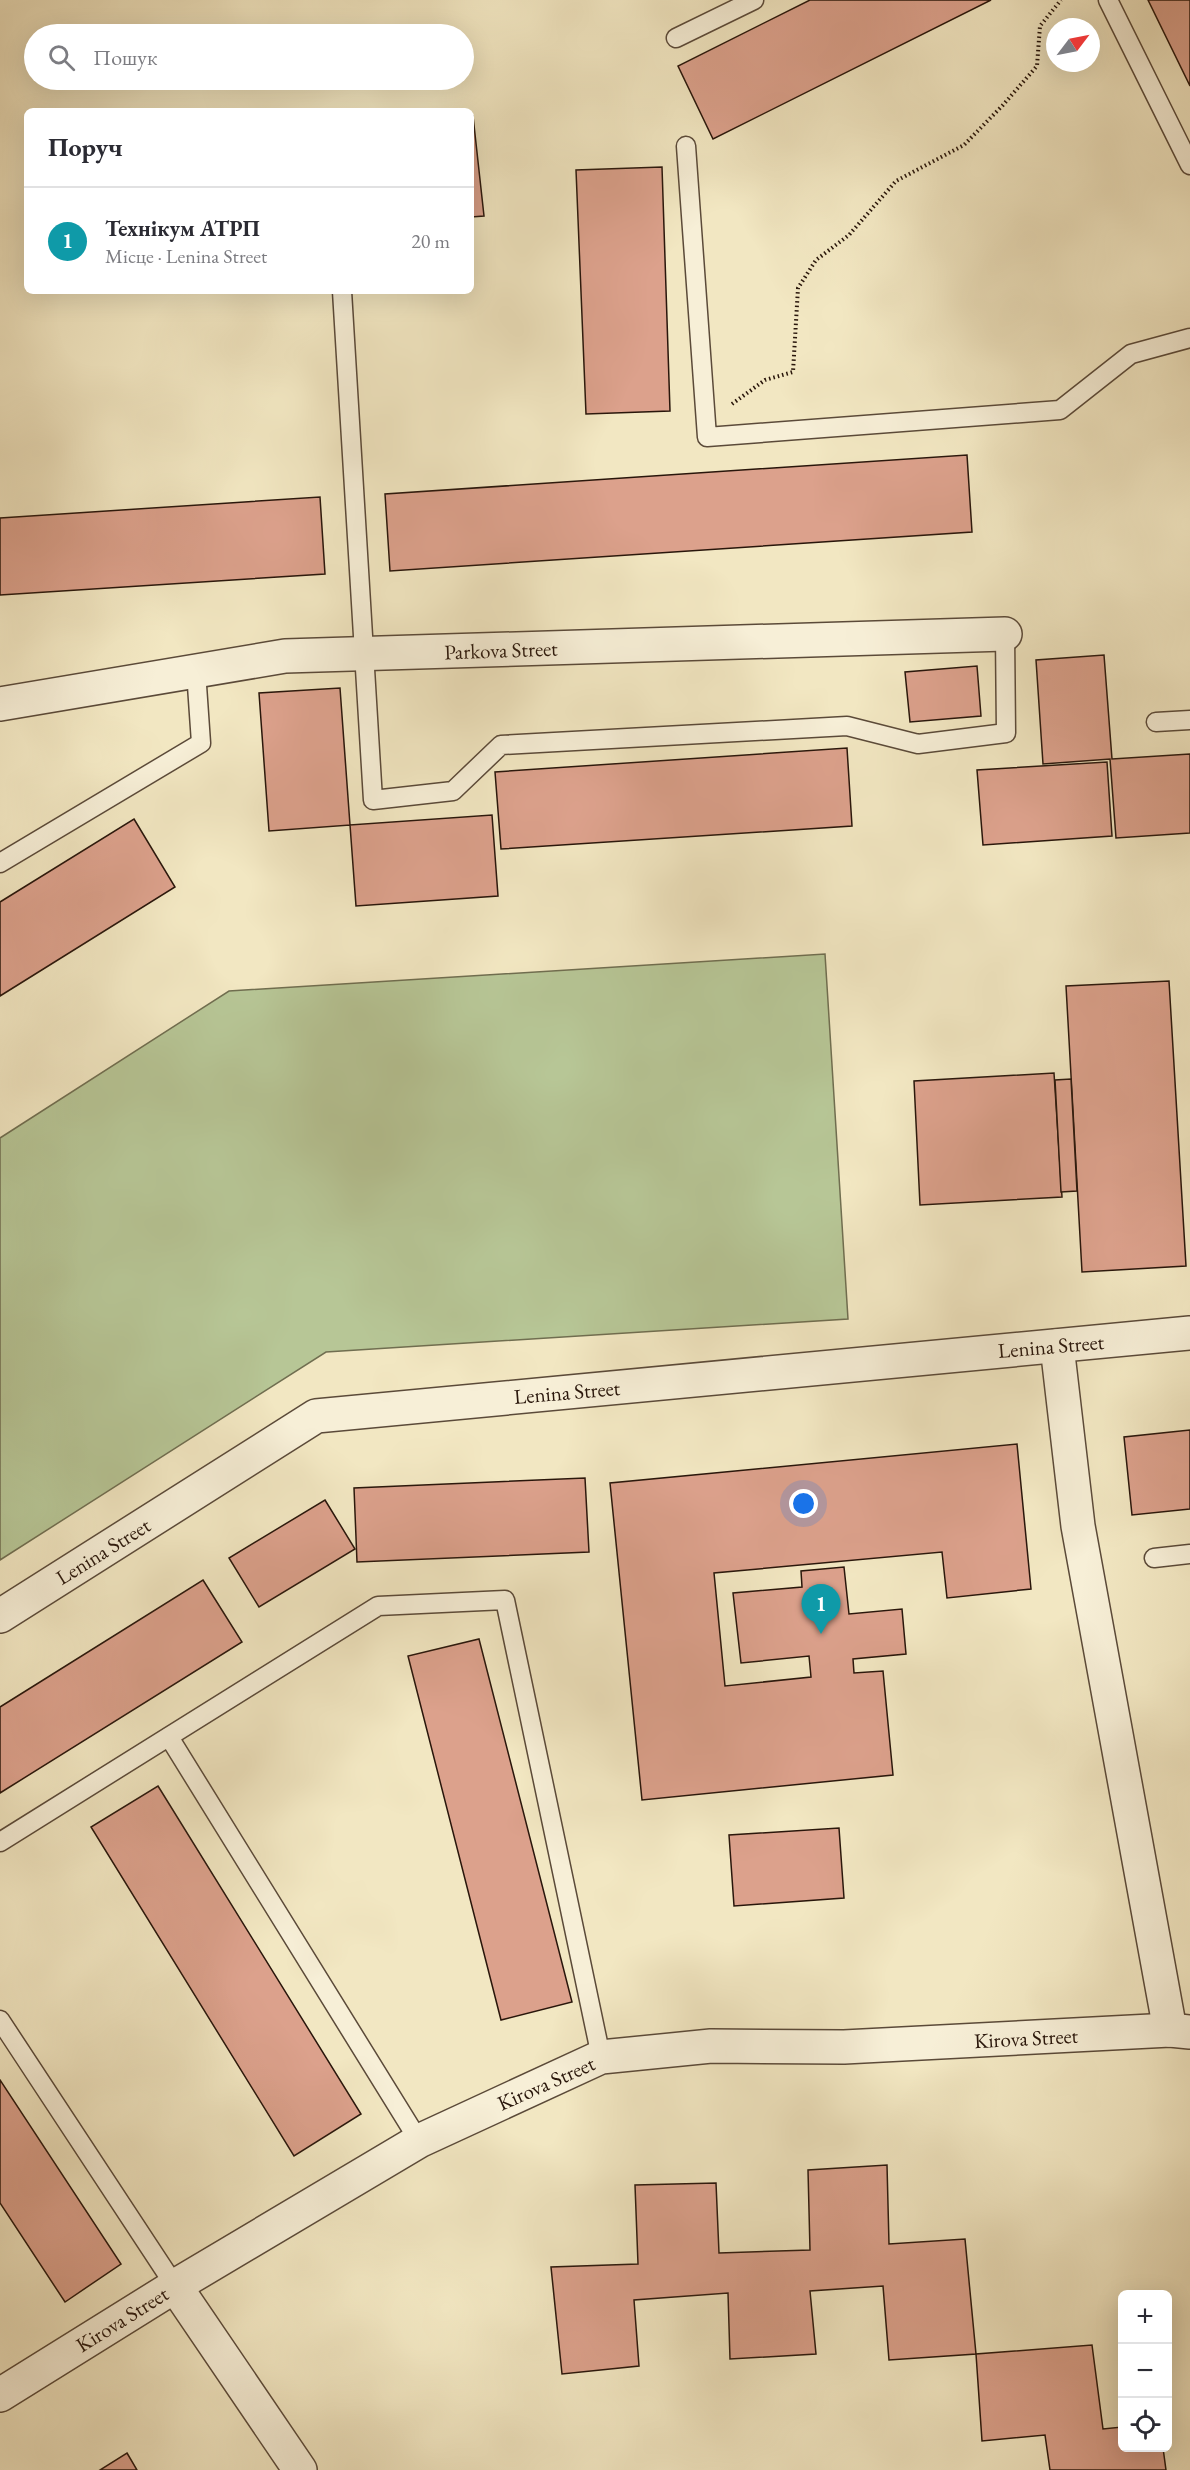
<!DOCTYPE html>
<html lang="uk">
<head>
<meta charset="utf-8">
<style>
  body { margin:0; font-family:"EB Garamond",serif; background:#f2f2f3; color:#2b2b33 }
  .controls { position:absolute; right:18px; bottom:18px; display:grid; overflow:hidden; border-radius:9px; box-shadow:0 6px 24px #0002 }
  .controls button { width:54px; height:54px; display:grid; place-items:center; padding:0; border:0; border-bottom:2px solid #e1e1e2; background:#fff; color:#2b2b33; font:30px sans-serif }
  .compass { position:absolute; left:1046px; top:18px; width:54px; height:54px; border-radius:50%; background:#fff; box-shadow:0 6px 24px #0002; rotate:58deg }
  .you { position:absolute; left:804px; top:1504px; width:21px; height:21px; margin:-15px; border:4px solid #fff; border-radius:50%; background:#1a73e8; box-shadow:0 0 0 9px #1a73e833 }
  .badge { display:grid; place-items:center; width:39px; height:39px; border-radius:50%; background:#2563eb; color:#fff; font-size:20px; font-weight:700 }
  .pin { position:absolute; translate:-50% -50px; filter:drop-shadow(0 2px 3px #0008) }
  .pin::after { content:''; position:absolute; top:32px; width:21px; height:18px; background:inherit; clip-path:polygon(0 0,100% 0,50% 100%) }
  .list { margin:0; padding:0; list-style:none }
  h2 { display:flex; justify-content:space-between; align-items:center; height:78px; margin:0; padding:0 24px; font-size:26px }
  h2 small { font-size:20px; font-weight:400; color:#7c7c81 }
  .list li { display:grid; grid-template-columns:39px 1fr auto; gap:18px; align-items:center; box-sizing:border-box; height:108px; padding:0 24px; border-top:2px solid #e1e1e2 }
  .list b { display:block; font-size:22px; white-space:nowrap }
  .list p { margin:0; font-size:20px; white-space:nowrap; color:#7c7c81 }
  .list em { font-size:20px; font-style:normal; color:#7c7c81 }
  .icon { flex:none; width:33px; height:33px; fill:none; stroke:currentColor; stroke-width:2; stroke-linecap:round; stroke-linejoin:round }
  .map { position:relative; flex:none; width:1190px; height:2470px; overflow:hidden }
  .search { position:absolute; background:#fff; box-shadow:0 6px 24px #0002; left:24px; top:24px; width:450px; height:66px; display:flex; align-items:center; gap:15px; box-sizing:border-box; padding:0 21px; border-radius:33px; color:#7c7c81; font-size:22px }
  .panel { position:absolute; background:#fff; box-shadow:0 6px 24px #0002; left:24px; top:108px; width:450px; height:186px; border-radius:9px }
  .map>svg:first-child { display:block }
  .green { fill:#b7c696; stroke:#706e50; stroke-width:1.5 }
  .building { fill:#dca18c; stroke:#29160b; stroke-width:1.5 }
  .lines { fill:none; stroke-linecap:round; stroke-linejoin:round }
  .service-casing { stroke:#5b4a39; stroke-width:21 }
  .minor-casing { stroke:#5b4a39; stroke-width:36 }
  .path { stroke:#29160b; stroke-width:4; stroke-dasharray:1.5 3; stroke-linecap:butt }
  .service { stroke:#f7efd7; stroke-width:18 }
  .minor { stroke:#f7efd7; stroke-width:33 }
  .labels { text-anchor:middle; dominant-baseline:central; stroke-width:6; stroke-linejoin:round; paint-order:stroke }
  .street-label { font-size:21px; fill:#29160b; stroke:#f7efd7 }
</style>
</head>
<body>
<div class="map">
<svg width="1190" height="2470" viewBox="0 0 1190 2470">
  <rect width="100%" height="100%" fill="#f2e7c2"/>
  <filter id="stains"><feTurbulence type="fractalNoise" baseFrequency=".00333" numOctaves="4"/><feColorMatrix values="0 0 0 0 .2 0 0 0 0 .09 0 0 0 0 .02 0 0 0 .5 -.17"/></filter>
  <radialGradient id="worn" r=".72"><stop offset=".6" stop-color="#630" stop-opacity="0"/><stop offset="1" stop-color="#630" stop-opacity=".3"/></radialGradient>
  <path class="green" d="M825,954L848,1319L326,1352L0,1560V1138L229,991Z"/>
  <g class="building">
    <path d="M810,0H991L713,139L678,66Z"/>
    <path d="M1148,0H1190V86Z"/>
    <path d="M471,116H473L484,216L471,217Z"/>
    <path d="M662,167L670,411L586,414L576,170Z"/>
    <path d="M967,455L972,532L390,571L385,494Z"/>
    <path d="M320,497L325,574L0,595V518Z"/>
    <path d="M1104,655L1112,759L1190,754V833L1116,838L1110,759L1043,764L1036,660Z"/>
    <path d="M977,666L981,716L910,722L905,672Z"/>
    <path d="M340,688L350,825L492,815L498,896L356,906L350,825L269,831L259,693Z"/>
    <path d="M847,748L852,826L501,849L495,772Z"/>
    <path d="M1107,762L1112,836L983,845L977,770Z"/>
    <path d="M134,819L175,887L0,996V902Z"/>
    <path d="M1169,981L1186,1266L1082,1272L1066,986Z"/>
    <path d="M1054,1073L1062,1197L920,1205L914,1081Z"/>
    <path d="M1071,1079L1077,1191L1061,1192L1055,1080Z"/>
    <path d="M1190,1430V1509L1132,1515L1124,1437Z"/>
    <path d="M1017,1444L1031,1589L947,1598L942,1552L714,1573L725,1686L811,1677L809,1656L741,1663L733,1593L802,1587L801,1571L844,1567L849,1614L902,1609L906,1654L853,1659L854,1673L883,1671L893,1775L642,1800L610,1483Z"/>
    <path d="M585,1478L589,1552L357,1562L354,1488Z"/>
    <path d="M325,1500L355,1549L259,1607L229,1558Z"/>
    <path d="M203,1580L242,1642L0,1793V1707Z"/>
    <path d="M479,1639L572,2002L501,2020L408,1656Z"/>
    <path d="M158,1786L361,2114L294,2156L91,1827Z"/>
    <path d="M839,1828L844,1898L734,1906L729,1835Z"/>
    <path d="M0,2080L121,2264L65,2302L0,2203Z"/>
    <path d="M887,2165L889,2244L965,2239L976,2354L889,2360L883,2286L810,2291L816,2354L730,2359L728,2293L634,2300L639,2366L562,2374L551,2267L638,2264L635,2185L716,2183L719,2253L810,2250L808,2170Z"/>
    <path d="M1092,2345L1103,2429L1122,2427V2448H1163L1166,2470H1050L1045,2435L982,2441L976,2354Z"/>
    <path d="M127,2453L137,2470H100Z"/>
  </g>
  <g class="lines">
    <defs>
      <g id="service">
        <path d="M1108,0L1190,165"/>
        <path d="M676,38L754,0"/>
        <path d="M686,146L707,437L1060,410L1131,354L1190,338"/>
        <path d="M342,291L373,800L453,791L501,745L847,726L918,744L1006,733L1005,634"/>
        <path d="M1156,722L1190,720"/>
        <path d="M0,863L201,743L196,671"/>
        <path d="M1154,1558L1190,1554"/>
        <path d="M169,1737L419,2141"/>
        <path d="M0,1842L378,1606L505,1600L601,2057"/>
        <path d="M0,2020L175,2286"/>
      </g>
      <g id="minor">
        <path d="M0,704L285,656L1005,634"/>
        <path d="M1057,1346L1078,1526L1170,2030"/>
        <path d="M0,1616L316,1416L1190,1333"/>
        <path d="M175,2286L300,2470"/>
        <path d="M0,2395L175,2286L419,2141L601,2057L711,2046L844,2047L1170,2030L1190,2032"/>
      </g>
    </defs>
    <use href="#service" class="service-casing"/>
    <use href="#minor" class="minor-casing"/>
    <path class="path" d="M732,404L765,380L793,372L798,288L816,260L849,235L896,181L964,145L1003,105L1037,66L1040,26L1061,0"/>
    <use href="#service" class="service"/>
    <use href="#minor" class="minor"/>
  </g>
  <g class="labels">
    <g class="street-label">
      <text transform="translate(501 650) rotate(-2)">Parkova Street</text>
      <text transform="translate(1051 1346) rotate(-5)">Lenina Street</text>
      <text transform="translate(567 1392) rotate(-5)">Lenina Street</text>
      <text transform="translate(103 1551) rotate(-32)">Lenina Street</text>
      <text transform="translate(1026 2038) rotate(-3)">Kirova Street</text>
      <text transform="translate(546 2083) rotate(-24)">Kirova Street</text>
      <text transform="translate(122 2319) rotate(-32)">Kirova Street</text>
    </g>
  </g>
  <rect width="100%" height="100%" filter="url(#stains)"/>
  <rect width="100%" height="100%" fill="url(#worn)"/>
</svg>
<div class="controls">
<button>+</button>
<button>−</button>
<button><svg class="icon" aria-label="locate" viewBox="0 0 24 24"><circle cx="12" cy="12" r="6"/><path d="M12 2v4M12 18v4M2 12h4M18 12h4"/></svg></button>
</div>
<svg class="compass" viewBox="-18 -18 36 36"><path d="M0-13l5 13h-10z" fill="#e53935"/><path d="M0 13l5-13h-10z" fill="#7c7c81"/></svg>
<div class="you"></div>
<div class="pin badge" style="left:821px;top:1634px;background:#0f9aa8">1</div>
<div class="search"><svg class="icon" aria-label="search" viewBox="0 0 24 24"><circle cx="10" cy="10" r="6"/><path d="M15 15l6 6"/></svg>Пошук</div>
<section class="panel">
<h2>Поруч<small></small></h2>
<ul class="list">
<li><span class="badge" style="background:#0f9aa8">1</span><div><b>Технікум АТРП</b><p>Місце · Lenina Street</p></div><em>20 m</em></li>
</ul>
</section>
</div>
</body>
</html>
